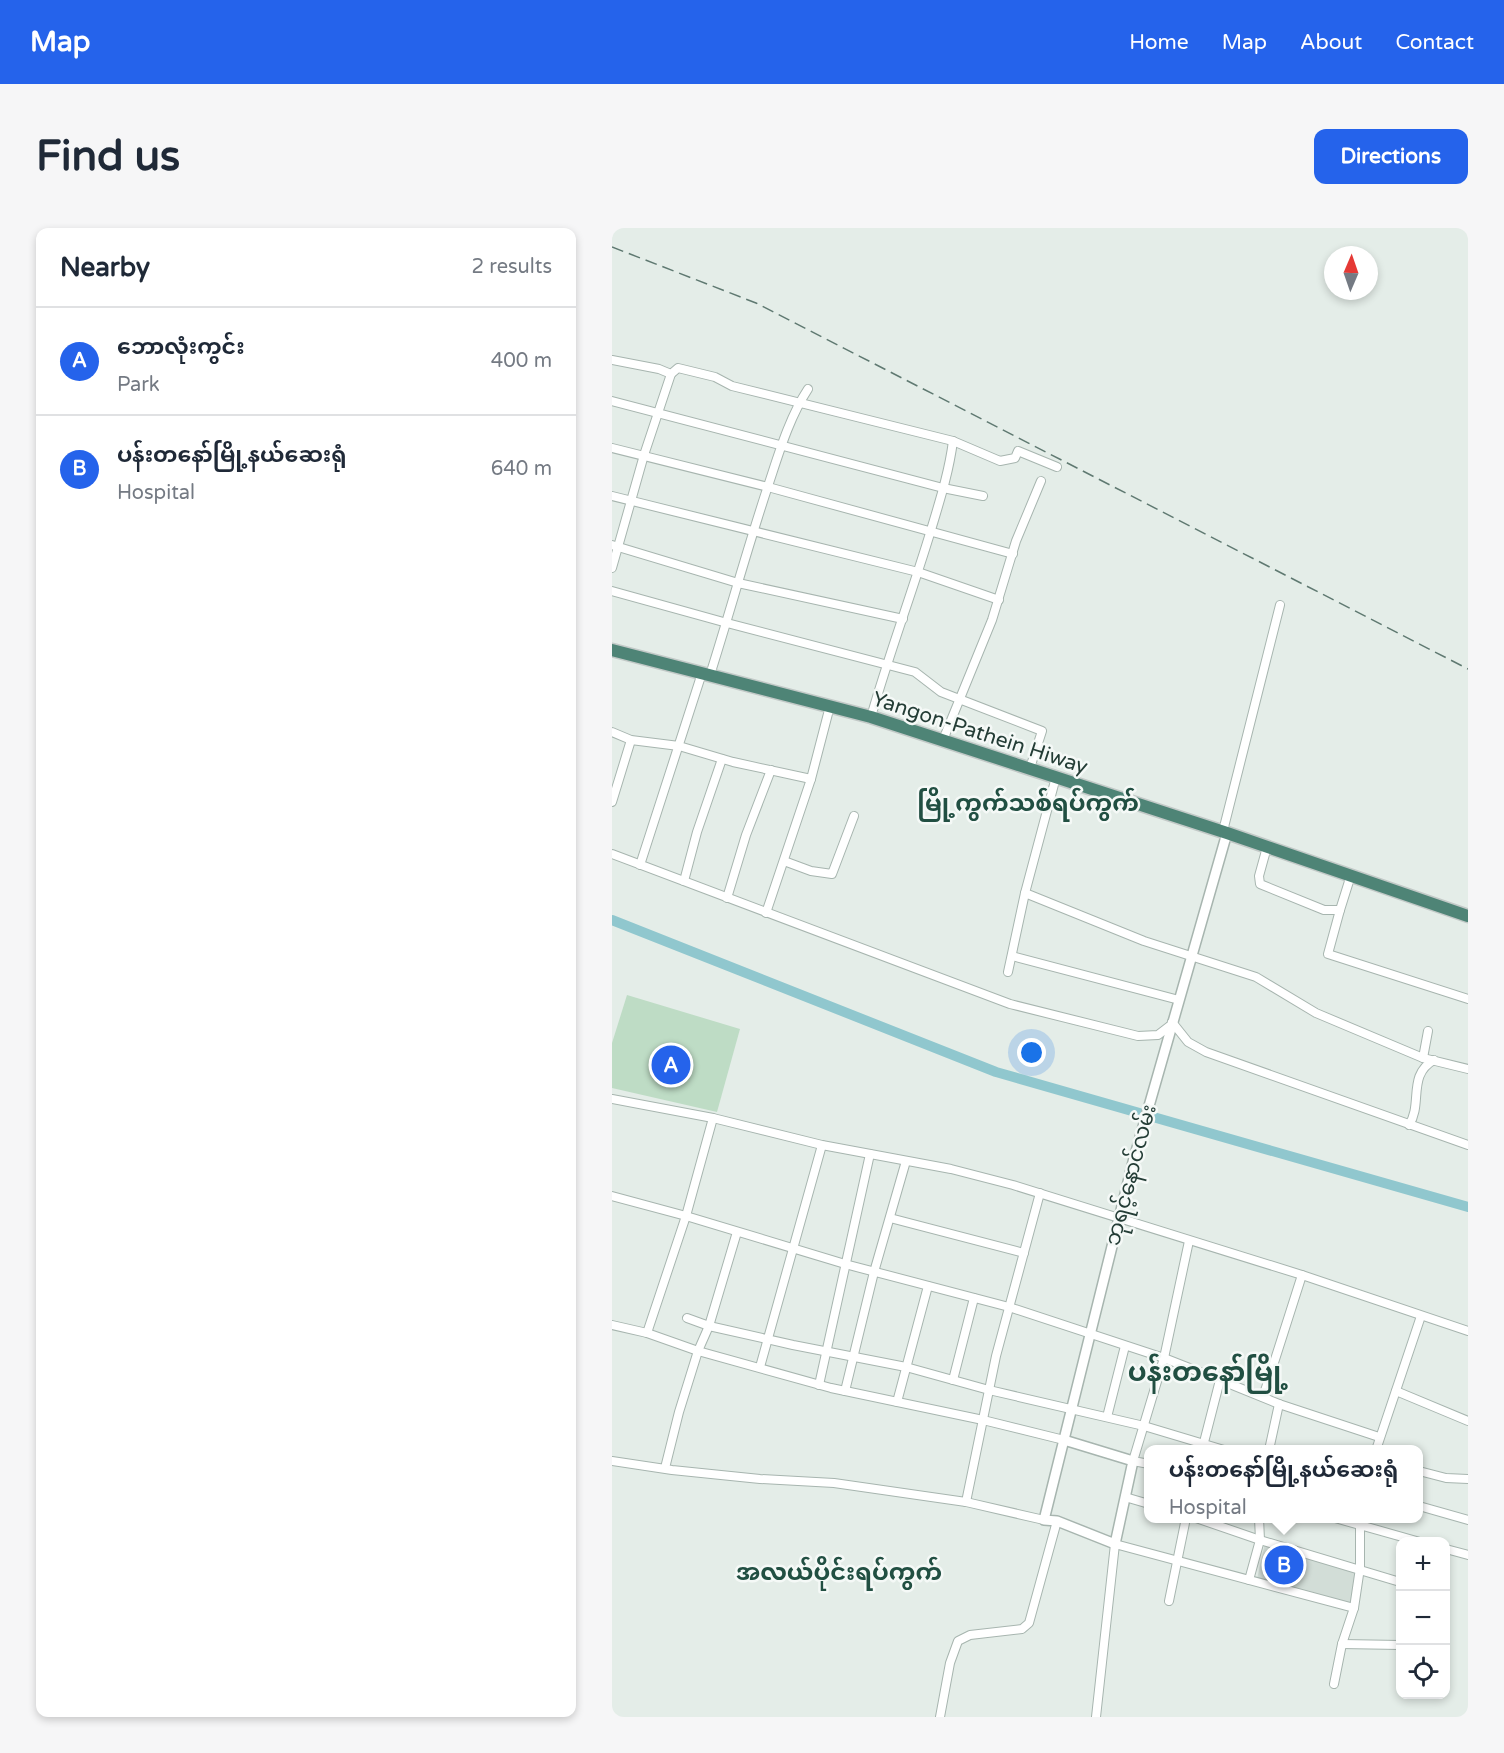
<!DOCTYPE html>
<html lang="en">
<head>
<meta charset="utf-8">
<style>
  body { margin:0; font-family:"Varela Round","Noto Sans Myanmar",sans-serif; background:#f6f6f7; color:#1f2937 }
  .controls { position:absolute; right:18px; bottom:18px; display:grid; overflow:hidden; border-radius:12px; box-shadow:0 3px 9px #0003 }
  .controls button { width:54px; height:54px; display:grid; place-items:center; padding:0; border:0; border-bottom:2px solid #e0e1e3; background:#fff; color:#1f2937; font:30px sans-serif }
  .compass { position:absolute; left:712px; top:18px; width:54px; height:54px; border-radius:50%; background:#fff; box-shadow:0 3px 9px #0003; rotate:2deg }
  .you { position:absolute; left:420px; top:825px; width:21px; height:21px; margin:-15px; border:4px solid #fff; border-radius:50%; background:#1a73e8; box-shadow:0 0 0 9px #1a73e833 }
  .badge { display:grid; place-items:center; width:39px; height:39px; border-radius:50%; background:#2563eb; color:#fff; font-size:20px; font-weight:700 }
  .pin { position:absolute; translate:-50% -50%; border:3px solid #fff; box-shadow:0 2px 6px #0006 }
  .popup { position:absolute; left:532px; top:1217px; width:279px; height:78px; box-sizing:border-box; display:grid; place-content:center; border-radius:12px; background:#fff; filter:drop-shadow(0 2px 4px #0005); font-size:20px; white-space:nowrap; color:#747a83 }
  .popup b { font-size:22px; color:#1f2937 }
  .popup::after { content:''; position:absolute; left:50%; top:100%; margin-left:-12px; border:12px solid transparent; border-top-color:#fff }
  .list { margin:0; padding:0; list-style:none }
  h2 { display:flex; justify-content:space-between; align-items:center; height:78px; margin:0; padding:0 24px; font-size:26px }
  h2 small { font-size:20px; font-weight:400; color:#747a83 }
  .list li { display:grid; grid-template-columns:39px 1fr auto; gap:18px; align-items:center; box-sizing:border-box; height:108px; padding:0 24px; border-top:2px solid #e0e1e3 }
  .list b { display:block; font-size:22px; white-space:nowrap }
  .list p { margin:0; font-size:20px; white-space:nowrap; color:#747a83 }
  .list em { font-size:20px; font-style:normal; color:#747a83 }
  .icon { flex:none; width:33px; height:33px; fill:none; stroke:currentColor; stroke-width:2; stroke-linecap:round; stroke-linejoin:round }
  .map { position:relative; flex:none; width:856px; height:1489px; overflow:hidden; border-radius:12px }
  header { display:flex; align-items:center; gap:36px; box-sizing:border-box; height:84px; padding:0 30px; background:#2563eb; color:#fff }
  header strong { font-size:28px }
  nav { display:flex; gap:33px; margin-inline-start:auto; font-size:21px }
  .intro { display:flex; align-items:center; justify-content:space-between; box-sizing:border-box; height:144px; padding:0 36px }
  h1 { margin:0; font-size:42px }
  .button { padding:15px 27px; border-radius:12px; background:#2563eb; color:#fff; font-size:21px; font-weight:700 }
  main { display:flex; gap:36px; padding:0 36px }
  aside { flex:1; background:#fff; border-radius:12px; box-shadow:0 3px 9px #0003 }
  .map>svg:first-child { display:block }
  .built { fill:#d2ddd7 }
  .green { fill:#bedcc5 }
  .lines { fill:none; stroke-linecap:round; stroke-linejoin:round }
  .river { stroke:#90c7ce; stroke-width:10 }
  .minor-casing { stroke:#a7b5af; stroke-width:10 }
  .tertiary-casing { stroke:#a7b5af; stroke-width:12 }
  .trunk-casing { stroke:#c2c9c7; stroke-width:15 }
  .minor { stroke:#fff; stroke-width:8 }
  .tertiary { stroke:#fff; stroke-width:9 }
  .trunk { stroke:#4e8476; stroke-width:12 }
  .rail { stroke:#5f7971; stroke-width:1.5; stroke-dasharray:12 6; stroke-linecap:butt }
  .labels { text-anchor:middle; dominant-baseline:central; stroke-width:5; stroke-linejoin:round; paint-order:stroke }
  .street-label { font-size:21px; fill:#243d36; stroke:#f5f9f7 }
  .quarter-label { font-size:24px; font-weight:bold; fill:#214f42; stroke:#f5f9f7 }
  .district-label { font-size:27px; font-weight:bold; fill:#214f42; stroke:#f5f9f7 }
</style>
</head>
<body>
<header>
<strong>Map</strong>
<nav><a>Home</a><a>Map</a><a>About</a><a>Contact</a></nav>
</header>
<div class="intro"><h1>Find us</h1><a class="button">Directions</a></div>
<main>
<aside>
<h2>Nearby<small>2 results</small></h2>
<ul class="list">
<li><span class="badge">A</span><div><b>ဘောလုံးကွင်း</b><p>Park</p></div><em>400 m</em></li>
<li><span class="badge">B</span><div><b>ပန်းတနော်မြို့နယ်ဆေးရုံ</b><p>Hospital</p></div><em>640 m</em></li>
</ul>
</aside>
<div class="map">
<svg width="856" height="1489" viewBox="0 0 856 1489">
  <rect width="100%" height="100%" fill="#e4ede8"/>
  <path class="built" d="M653,1315L745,1342L738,1376L645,1351Z"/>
  <path class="green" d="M15,767L128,801L105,884L0,860V815Z"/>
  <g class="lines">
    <path class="river" d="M0,692L384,844L856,979"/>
    <defs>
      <g id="minor">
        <path d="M0,132L47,141L59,146L66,140L103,149L120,158L341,213L388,233L403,230L406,223L445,239"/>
        <path d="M0,173L331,260L371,268"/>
        <path d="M0,220L156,259L401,326"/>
        <path d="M0,268L306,344L387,372"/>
        <path d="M0,317L126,355L291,391"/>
        <path d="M0,340L32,227L59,146"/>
        <path d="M0,363L115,395L303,444L329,464L430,503L418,540"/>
        <path d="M98,447C118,384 135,321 156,258C167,225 177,190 196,161"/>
        <path d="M259,489C277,426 300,365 319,302C328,272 337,244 341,213"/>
        <path d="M0,504L19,512L67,518L121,534L199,551"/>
        <path d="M331,512L380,392L404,313L429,253"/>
        <path d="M0,574L19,512"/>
        <path d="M611,603L668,377"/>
        <path d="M655,619L647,648L648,656L712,682H728L739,647"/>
        <path d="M0,626L398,776L526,808L546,807L559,797"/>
        <path d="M172,633L199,643L220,646L242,588"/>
        <path d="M28,637L90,445"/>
        <path d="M72,653L85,604L110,531"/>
        <path d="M413,665L532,713L644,749L704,785L811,830L856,841"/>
        <path d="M115,670L134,607L159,542"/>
        <path d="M728,682L716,726L856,771"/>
        <path d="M154,685L199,551L218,478"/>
        <path d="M400,728L567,772"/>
        <path d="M396,744L413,665L444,549"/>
        <path d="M560,794L576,814L594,824L856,917"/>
        <path d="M811,830L816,803"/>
        <path d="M0,871L101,890L210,917L339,941L401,957L690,1047L856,1103"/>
        <path d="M797,897C811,876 795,847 822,832"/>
        <path d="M0,968L74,988L233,1036L397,1079L552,1130L608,1152L590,1222"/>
        <path d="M278,990L412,1025"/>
        <path d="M75,1090L97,1098L181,1117L294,1139L377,1162L532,1198L612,1222"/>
        <path d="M0,1097L35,1105L86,1123L219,1160L371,1192L452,1212"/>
        <path d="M35,1105L74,988L101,890"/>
        <path d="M148,1139L210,917"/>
        <path d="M341,1152L362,1070"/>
        <path d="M608,1152L667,1176L767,1209"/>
        <path d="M207,1157L258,926"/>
        <path d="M233,1163L262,1044L294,933"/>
        <path d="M784,1163L856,1193"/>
        <path d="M651,1169L690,1047"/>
        <path d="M285,1174L316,1058"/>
        <path d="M495,1189L513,1118"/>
        <path d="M657,1222L667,1176"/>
        <path d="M764,1222L809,1088"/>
        <path d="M0,1233L60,1242L148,1251L222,1255L354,1274L432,1292"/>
        <path d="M537,1236L521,1233L552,1130L577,1013"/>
        <path d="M53,1240L67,1184L86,1123L97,1098L125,1004"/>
        <path d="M807,1243L834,1250L856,1251"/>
        <path d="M513,1269L537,1276"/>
        <path d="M354,1274L384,1128L428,965"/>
        <path d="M807,1278L856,1292"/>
        <path d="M584,1290L648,1312L788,1354"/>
        <path d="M723,1290L808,1314"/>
        <path d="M834,1321L856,1327"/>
        <path d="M637,1352L648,1312L647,1290"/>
        <path d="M557,1373L574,1290"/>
        <path d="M730,1416L788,1417"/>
        <path d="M722,1456L730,1416L742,1380L748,1340V1290"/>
        <path d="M328,1489L338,1435L346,1413L358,1407L410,1401L417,1395L445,1293"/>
        <path d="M484,1489L503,1316L742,1380"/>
      </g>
      <path id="tertiary" d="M452,1212L521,1233L503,1316L445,1293L432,1292L521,934L615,605"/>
      <path id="trunk" d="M0,422L259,489L615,605L856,688"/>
    </defs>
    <use href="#minor" class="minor-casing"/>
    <use href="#tertiary" class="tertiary-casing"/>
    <use href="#trunk" class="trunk-casing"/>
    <use href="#minor" class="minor"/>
    <use href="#tertiary" class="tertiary"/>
    <use href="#trunk" class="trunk"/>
    <path class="rail" d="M0,19L144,75L856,441"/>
  </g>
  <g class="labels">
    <g class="street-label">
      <text transform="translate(368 505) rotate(18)">Yangon-Pathein Hiway</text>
      <text transform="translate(519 947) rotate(-75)">ဘုရင့်နောင်လမ်း</text>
    </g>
    <g class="quarter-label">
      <text x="416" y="575">မြို့ကွက်သစ်ရပ်ကွက်</text>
      <text x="227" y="1344">အလယ်ပိုင်းရပ်ကွက်</text>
    </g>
    <g class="district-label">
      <text x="596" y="1144">ပန်းတနော်မြို့</text>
    </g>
  </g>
</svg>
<div class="controls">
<button>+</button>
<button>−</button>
<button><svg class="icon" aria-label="locate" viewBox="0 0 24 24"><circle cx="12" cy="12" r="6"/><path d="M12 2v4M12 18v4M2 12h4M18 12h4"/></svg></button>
</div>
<svg class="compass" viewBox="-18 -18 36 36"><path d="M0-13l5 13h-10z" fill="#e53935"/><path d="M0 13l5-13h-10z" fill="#747a83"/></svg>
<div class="you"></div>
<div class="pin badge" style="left:59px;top:837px">A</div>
<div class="pin badge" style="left:672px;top:1337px">B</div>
<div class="popup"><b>ပန်းတနော်မြို့နယ်ဆေးရုံ</b>Hospital</div>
</div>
</main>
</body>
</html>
